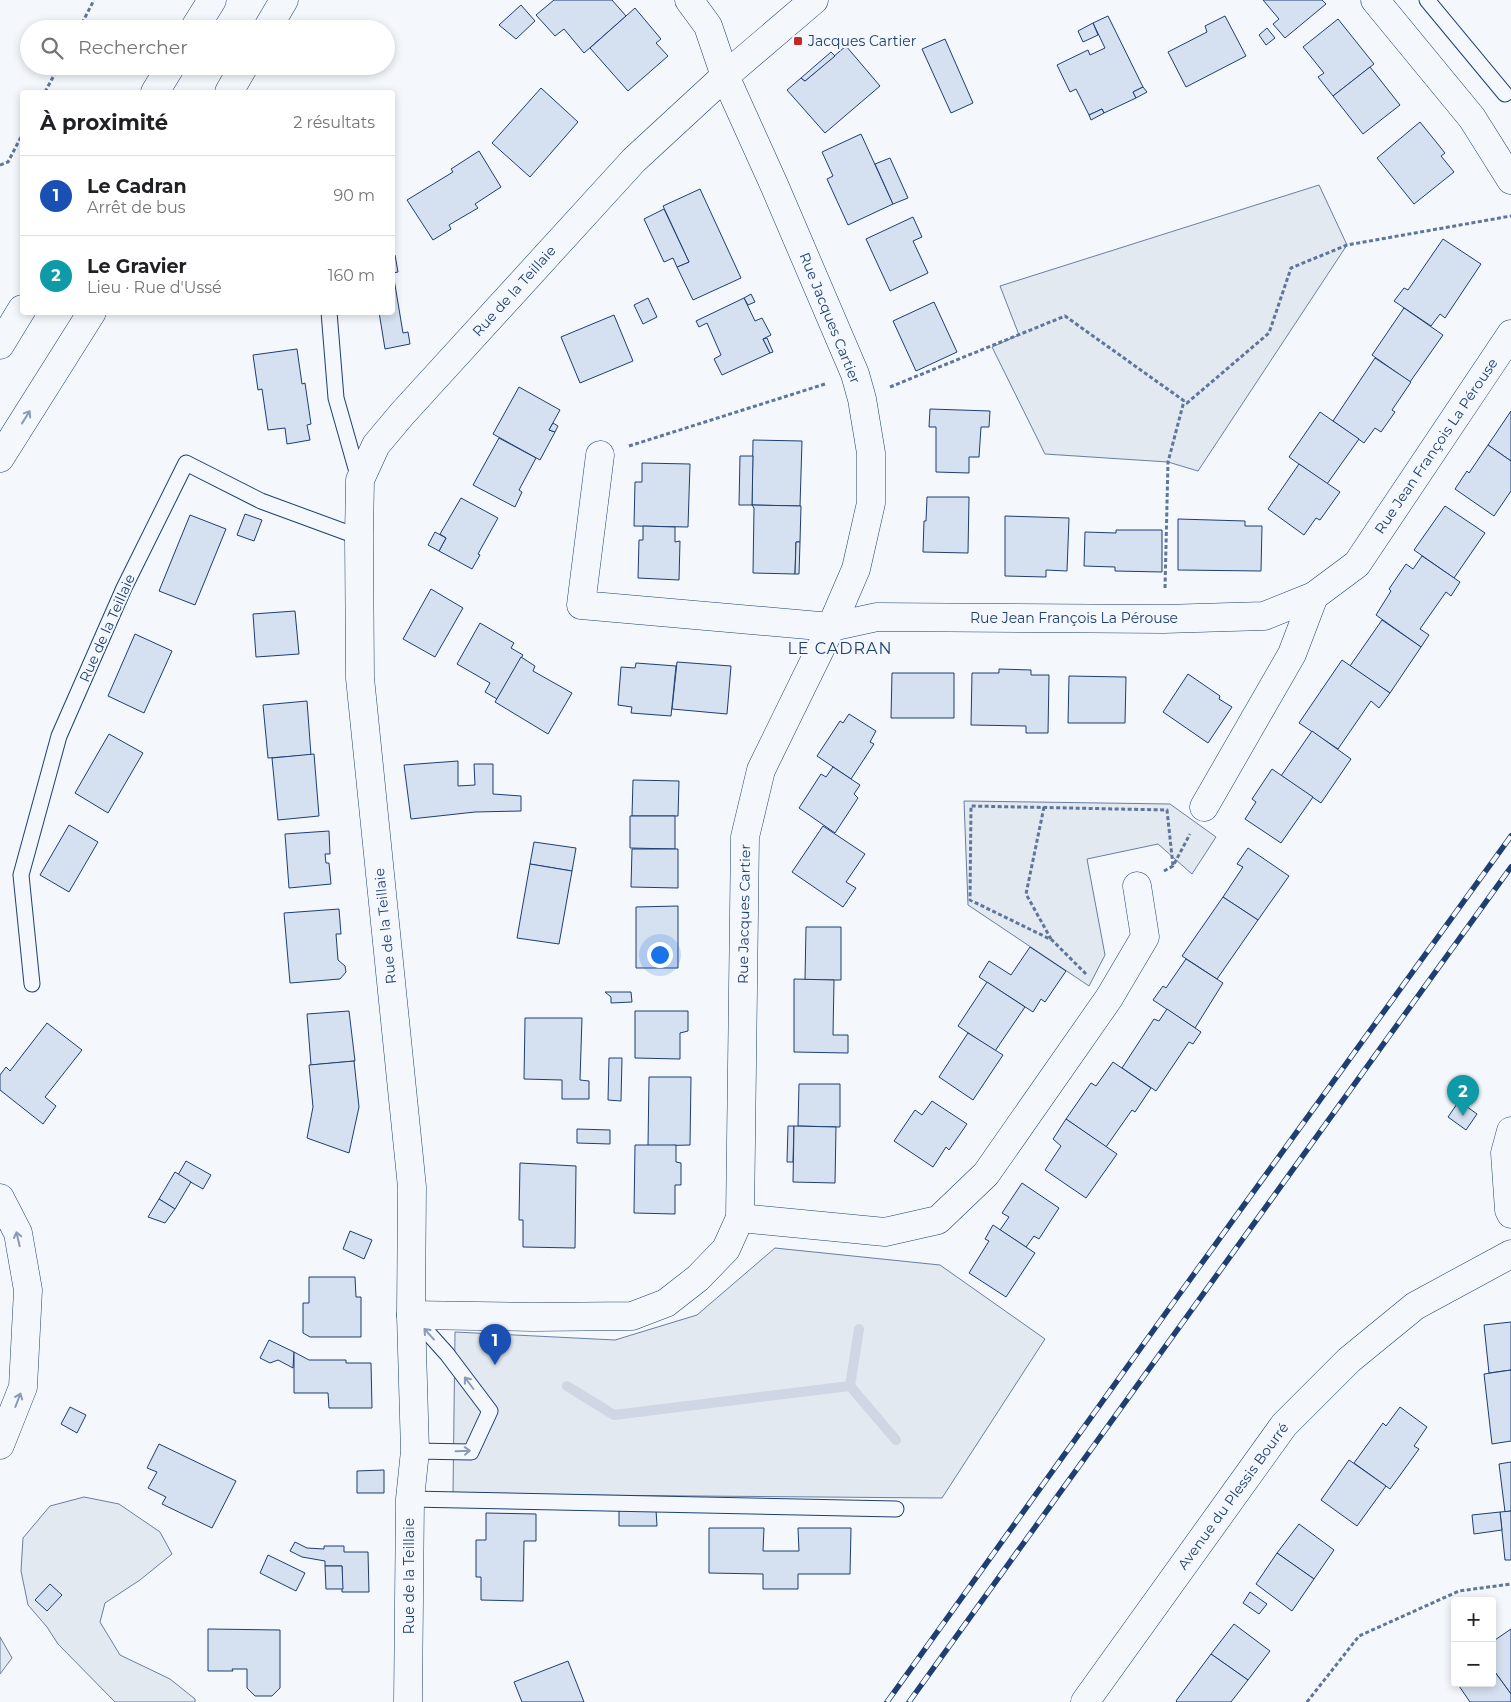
<!DOCTYPE html>
<html lang="fr">
<head>
<meta charset="utf-8">
<style>
  body { margin:0; font-family:Montserrat,sans-serif; background:#f6f6f6; color:#202124 }
  .controls { position:absolute; right:15px; bottom:15px; display:grid; overflow:hidden; border-radius:5px; box-shadow:0 2px 8px #0003 }
  .controls button { width:45px; height:45px; display:grid; place-items:center; padding:0; border:0; border-bottom:1px solid #e0e0e0; background:#fff; color:#202124; font:25px sans-serif }
  .you { position:absolute; left:659px; top:954px; width:18px; height:18px; margin:-12px; border:4px solid #fff; border-radius:50%; background:#1a73e8; box-shadow:0 0 0 8px #1a73e833 }
  .badge { display:grid; place-items:center; width:32px; height:32px; border-radius:50%; background:#c62828; color:#fff; font-size:16px; font-weight:700 }
  .pin { position:absolute; translate:-50% -41px; filter:drop-shadow(0 1px 2px #0008) }
  .pin::after { content:''; position:absolute; top:26px; width:18px; height:15px; background:inherit; clip-path:polygon(0 0,100% 0,50% 100%) }
  .list { margin:0; padding:0; list-style:none }
  h2 { display:flex; justify-content:space-between; align-items:center; height:65px; margin:0; padding:0 20px; font-size:21px }
  h2 small { font-size:16px; font-weight:400; color:#757577 }
  .list li { display:grid; grid-template-columns:32px 1fr auto; gap:15px; align-items:center; box-sizing:border-box; height:80px; padding:0 20px; border-top:1px solid #e0e0e0 }
  .list b { display:block; font-size:19px; white-space:nowrap }
  .list p { margin:0; font-size:16px; white-space:nowrap; color:#757577 }
  .list em { font-size:16px; font-style:normal; color:#757577 }
  .icon { flex:none; width:28px; height:28px; fill:none; stroke:currentColor; stroke-width:2; stroke-linecap:round; stroke-linejoin:round }
  .map { position:relative; flex:none; width:1511px; height:1702px; overflow:hidden }
  .search { position:absolute; background:#fff; box-shadow:0 2px 8px #0003; left:20px; top:20px; width:375px; height:55px; display:flex; align-items:center; gap:12px; box-sizing:border-box; padding:0 18px; border-radius:28px; color:#757577; font-size:19px }
  .panel { position:absolute; background:#fff; box-shadow:0 2px 8px #0003; left:20px; top:90px; width:375px; height:225px; border-radius:5px }
  .map>svg:first-child { display:block }
  .green { fill:#e3e9f0; stroke:#687fa3 }
  .lines { fill:none; stroke-linecap:round; stroke-linejoin:round }
  .stream { stroke:#cfd7e4; stroke-width:10 }
  .building { fill:#d5e0f0; stroke:#1d3f73 }
  .lane-casing { stroke:#1d3f73; stroke-width:17 }
  .street-casing { stroke:#1d3f73; stroke-width:29 }
  .highway-casing { stroke:#1d3f73; stroke-width:29 }
  .path { stroke:#5e769c; stroke-width:3; stroke-dasharray:4 2.5; stroke-linecap:butt }
  .lane { stroke:#f4f7fb; stroke-width:15 }
  .street { stroke:#f4f7fb; stroke-width:28 }
  .highway { stroke:#f4f7fb; stroke-width:28 }
  .rail-casing { stroke:#1d3f73; stroke-width:5.5 }
  .rail { stroke:#f4f7fb; stroke-width:4; stroke-dasharray:11; stroke-linecap:butt }
  .oneway { stroke:#889bb7 }
  .poi-dot { fill:#c62828; stroke:#f4f7fb; stroke-width:2 }
  .labels { text-anchor:middle; dominant-baseline:central; stroke-width:4; stroke-linejoin:round; paint-order:stroke }
  .poi-label { font-size:14px; fill:#1d3f73; stroke:#f4f7fb; text-anchor:start }
  .street-label { font-size:14px; fill:#1d3f73; stroke:#f4f7fb }
  .quarter-label { font-size:16px; letter-spacing:1px; fill:#1d3f73; stroke:#f4f7fb }
</style>
</head>
<body>
<div class="map">
<svg width="1511" height="1702" viewBox="0 0 1511 1702">
  <rect width="100%" height="100%" fill="#f4f7fb"/>
  <g class="green">
    <path d="M1319,185L1347,245L1198,471L1168,462L1045,454L992,347L1019,335L1000,286Z"/>
    <path d="M964,801L1170,804L1216,837L1192,874L1158,844L1087,859L1105,955L1089,986L968,905Z"/>
    <path d="M775,1248L940,1265L1045,1339L942,1498L453,1494L455,1332L615,1340L697,1315Z"/>
    <path d="M84,1497L119,1504L160,1532L172,1554L140,1580L105,1603L100,1622L120,1655L170,1679L195,1699V1702H115L58,1644L47,1627L28,1605L21,1571L23,1538L50,1506Z"/>
    <path d="M0,1637L12,1658L0,1674Z"/>
  </g>
  <g class="lines">
    <g class="stream">
      <path d="M567,1386L614,1415L850,1386L859,1329"/>
      <path d="M850,1386L896,1440"/>
    </g>
  </g>
  <g class="building">
    <path d="M554,0H612L626,16L584,53L564,29L555,36L536,15Z"/>
    <path d="M1263,0H1322L1326,4L1285,38L1273,24L1279,19Z"/>
    <path d="M521,5L535,21L516,39L499,25Z"/>
    <path d="M635,8L661,39L656,43L668,56L628,91L590,48Z"/>
    <path d="M1108,16L1143,87L1133,92L1136,98L1104,113L1102,109L1089,115L1076,89L1070,92L1057,65L1088,50L1090,55L1105,48L1093,23Z"/>
    <path d="M1225,16L1246,56L1186,87L1168,52L1207,32L1205,26Z"/>
    <path d="M1338,19L1374,64L1333,96L1318,77L1324,73L1303,47Z"/>
    <path d="M1093,23L1098,35L1083,42L1078,31Z"/>
    <path d="M1267,28L1275,38L1266,45L1259,35Z"/>
    <path d="M945,39L973,103L951,113L922,49Z"/>
    <path d="M846,46L880,86L825,133L787,90L801,78L805,81Z"/>
    <path d="M831,52L835,56L805,81L801,78Z"/>
    <path d="M1370,67L1400,105L1363,134L1333,96Z"/>
    <path d="M1143,87L1147,92L1136,98L1133,92Z"/>
    <path d="M541,88L578,122L530,177L492,143Z"/>
    <path d="M1102,109L1104,113L1091,120L1089,115Z"/>
    <path d="M1420,122L1445,153L1441,156L1454,172L1414,204L1377,158Z"/>
    <path d="M861,134L893,204L848,225L827,179L833,176L822,152Z"/>
    <path d="M479,151L501,187L475,204L478,208L449,225L451,229L433,240L407,200L453,172L451,169Z"/>
    <path d="M890,158L908,198L893,204L875,164Z"/>
    <path d="M700,189L741,278L693,300L677,267L689,262L663,206Z"/>
    <path d="M664,209L689,262L677,267L673,258L664,262L644,219Z"/>
    <path d="M913,217L922,237L913,241L928,273L890,291L866,239Z"/>
    <path d="M1443,239L1481,264L1445,318L1440,314L1431,326L1394,301L1404,288L1408,290Z"/>
    <path d="M395,255L398,272L393,273L403,333L408,332L410,344L385,349L379,312H392V256Z"/>
    <path d="M751,294L755,302L748,305L744,298Z"/>
    <path d="M648,298L657,317L643,324L634,305Z"/>
    <path d="M744,298L755,321L762,318L771,335L763,339L770,353L722,375L714,359L721,355L707,323L699,327L696,321Z"/>
    <path d="M934,302L957,352L916,371L893,321Z"/>
    <path d="M1404,308L1443,335L1410,382L1372,355Z"/>
    <path d="M614,315L633,361L580,383L561,337Z"/>
    <path d="M767,338L773,352L770,353L763,339Z"/>
    <path d="M297,349L302,384L305,383L311,424L307,425L310,440L287,444L285,428L268,430L262,389L258,390L253,355Z"/>
    <path d="M1375,358L1411,382L1392,410L1395,412L1381,432L1375,428L1364,443L1333,421Z"/>
    <path d="M519,387L560,410L549,430L555,432L540,460L493,434Z"/>
    <path d="M930,409L990,411L989,427H981L979,457H969V473L936,472V427H929Z"/>
    <path d="M1511,411V461L1488,445Z"/>
    <path d="M1320,412L1359,439L1327,484L1289,457Z"/>
    <path d="M553,423L558,426L555,432L549,430Z"/>
    <path d="M499,438L536,458L519,490L522,492L515,507L473,485Z"/>
    <path d="M753,440L802,441L800,506L752,505Z"/>
    <path d="M1488,445L1511,461V491L1494,516L1455,489L1467,471L1469,473Z"/>
    <path d="M740,456H753L752,505H739Z"/>
    <path d="M642,463L690,464L688,527L634,526L635,482H642Z"/>
    <path d="M1299,464L1340,492L1320,520L1316,518L1304,535L1268,509Z"/>
    <path d="M927,497H969L968,553L923,552L924,521H926Z"/>
    <path d="M461,498L498,518L478,554L480,555L472,569L439,551L446,538L440,534Z"/>
    <path d="M752,505L801,506L800,542H796L795,574L753,573L754,508Z"/>
    <path d="M1445,506L1485,533L1454,578L1414,550Z"/>
    <path d="M245,514L262,520L254,541L237,535Z"/>
    <path d="M190,515L226,529L195,605L159,591Z"/>
    <path d="M1005,516L1069,518L1067,571L1046,570V577L1005,576Z"/>
    <path d="M1178,519L1245,521V526H1262L1261,571L1178,570Z"/>
    <path d="M643,526L675,527V542L680,541L679,580L638,578L639,540H643Z"/>
    <path d="M1116,530H1162V572L1115,571V567L1084,566L1085,532L1116,533Z"/>
    <path d="M435,532L446,538L439,551L428,545Z"/>
    <path d="M796,542H800L799,574H795Z"/>
    <path d="M1422,556L1460,582L1451,596L1446,592L1420,629L1429,635L1421,647L1376,615L1391,591L1389,589L1406,564L1413,569Z"/>
    <path d="M431,589L463,608L435,657L403,639Z"/>
    <path d="M295,611L299,654L256,657L253,614Z"/>
    <path d="M1382,620L1421,647L1390,693L1350,666Z"/>
    <path d="M480,623L514,643L511,648L523,655L497,699L485,692L490,683L457,664Z"/>
    <path d="M135,634L172,651L144,713L108,696Z"/>
    <path d="M521,657L535,666L533,671L572,693L548,734L495,702Z"/>
    <path d="M1342,660L1390,693L1379,708L1371,701L1338,749L1299,723Z"/>
    <path d="M677,662L731,666L727,714L672,709Z"/>
    <path d="M636,663L676,666L671,716L631,713L632,707L618,705L621,667L635,668Z"/>
    <path d="M999,669L1031,670V675H1049L1048,733H1026V726L971,725L972,673H999Z"/>
    <path d="M892,673H954V718H891Z"/>
    <path d="M1188,674L1220,696L1219,699L1232,707L1208,743L1163,712Z"/>
    <path d="M1069,676L1126,677L1125,723H1068Z"/>
    <path d="M307,701L311,755L268,758L263,705Z"/>
    <path d="M849,714L876,731L870,742L874,744L851,779L817,756L840,721L843,723Z"/>
    <path d="M1312,731L1351,759L1321,803L1281,776Z"/>
    <path d="M109,734L143,753L108,813L75,793Z"/>
    <path d="M314,754L319,816L278,820L272,758Z"/>
    <path d="M458,761V786L475,785L474,764H493V794L521,796V811L475,812L411,819L404,765Z"/>
    <path d="M833,767L860,785L854,794L858,798L835,833L799,808L821,774L826,777Z"/>
    <path d="M1272,769L1313,797L1281,843L1245,819L1256,802L1252,799Z"/>
    <path d="M633,780L679,781L678,816H632Z"/>
    <path d="M630,816H675V849L630,848Z"/>
    <path d="M69,825L98,842L69,892L40,875Z"/>
    <path d="M823,826L865,854L846,882L856,888L843,907L792,872Z"/>
    <path d="M329,831L330,854H325L326,863H329L331,884L289,888L285,834Z"/>
    <path d="M534,842L576,848L572,871L530,864Z"/>
    <path d="M1248,848L1289,876L1258,920L1223,897L1243,867L1237,864Z"/>
    <path d="M632,849H678V888L631,887Z"/>
    <path d="M530,864L572,871L559,944L517,938Z"/>
    <path d="M1223,897L1258,920L1217,979L1182,956Z"/>
    <path d="M678,906V968H636V907Z"/>
    <path d="M339,909L341,934H336L338,960L345,966L346,972L340,979L290,983L284,913Z"/>
    <path d="M806,927H841V980H805Z"/>
    <path d="M1030,947L1066,971L1045,1002L1041,999L1033,1012L979,977L989,961L1011,975Z"/>
    <path d="M1186,959L1223,983L1195,1028L1153,1000L1163,986L1166,988Z"/>
    <path d="M794,979L834,980L833,1035H848V1053L794,1052Z"/>
    <path d="M987,982L1025,1007L995,1051L958,1026Z"/>
    <path d="M605,992H631L632,1002L611,1003V997Z"/>
    <path d="M1167,1009L1201,1032L1193,1044L1189,1042L1156,1091L1122,1068L1154,1019L1159,1021Z"/>
    <path d="M349,1011L355,1061L311,1065L307,1014Z"/>
    <path d="M635,1011H688V1031L680,1033V1059L635,1058Z"/>
    <path d="M525,1018H582L580,1080L589,1081V1099H562V1080L524,1079Z"/>
    <path d="M47,1023L82,1050L45,1097L56,1106L43,1124L0,1090V1075L6,1067L10,1071Z"/>
    <path d="M968,1033L1003,1055L973,1100L939,1077Z"/>
    <path d="M609,1058H622L621,1101L608,1100Z"/>
    <path d="M354,1061L359,1107L349,1153L307,1138L313,1107L309,1065Z"/>
    <path d="M1113,1062L1151,1088L1135,1112L1132,1110L1106,1147L1066,1119L1091,1083L1096,1086Z"/>
    <path d="M649,1077H691L690,1145L648,1146Z"/>
    <path d="M799,1084H840V1127L798,1126Z"/>
    <path d="M932,1101L967,1124L949,1150L946,1147L933,1167L894,1141L915,1110L922,1115Z"/>
    <path d="M1459,1101L1477,1114L1466,1130L1448,1117Z"/>
    <path d="M1066,1119L1117,1154L1086,1198L1045,1170L1061,1146L1053,1139Z"/>
    <path d="M788,1126H794L793,1162H787Z"/>
    <path d="M794,1126L836,1127L835,1183L793,1182Z"/>
    <path d="M577,1129L610,1130V1144L577,1143Z"/>
    <path d="M635,1145H676V1162L681,1163V1185H675V1214L634,1213Z"/>
    <path d="M186,1161L211,1175L203,1189L178,1175Z"/>
    <path d="M520,1163L576,1166L575,1248L523,1247V1220H519Z"/>
    <path d="M175,1172L191,1182L175,1209L159,1199Z"/>
    <path d="M1022,1183L1059,1208L1039,1239L1034,1236L1026,1247L1000,1230L1009,1217L1002,1213Z"/>
    <path d="M159,1199L175,1209L165,1223L148,1217Z"/>
    <path d="M993,1225L1035,1253L1006,1297L969,1273L989,1241L985,1239Z"/>
    <path d="M350,1231L372,1240L364,1259L343,1249Z"/>
    <path d="M309,1277H355L356,1297H361V1337H310L303,1333V1303H309Z"/>
    <path d="M1511,1322V1370L1489,1373L1484,1325Z"/>
    <path d="M269,1340L294,1352L293,1368L278,1360L270,1363L260,1358Z"/>
    <path d="M294,1352L309,1360H346V1363H371L372,1408H329L328,1393H294Z"/>
    <path d="M1511,1370V1441L1492,1444L1484,1374Z"/>
    <path d="M70,1407L86,1415L77,1433L61,1424Z"/>
    <path d="M1400,1407L1427,1427L1414,1446L1419,1449L1390,1489L1354,1463L1383,1423L1386,1426Z"/>
    <path d="M159,1444L236,1481L212,1528L162,1504L166,1497L148,1488L157,1472L147,1468Z"/>
    <path d="M1349,1460L1386,1486L1357,1526L1321,1500Z"/>
    <path d="M1511,1462V1511L1505,1512L1499,1464Z"/>
    <path d="M384,1470V1493H357V1471Z"/>
    <path d="M619,1510H656L657,1526H619Z"/>
    <path d="M1511,1511V1560H1505L1500,1512Z"/>
    <path d="M1500,1512L1502,1530L1474,1534L1472,1515Z"/>
    <path d="M486,1513L536,1514V1541H524L523,1601L481,1600V1577H476V1540H486Z"/>
    <path d="M1299,1524L1334,1550L1314,1579L1277,1553Z"/>
    <path d="M709,1528H764L763,1551H799L798,1528H851L850,1574H798V1589H763V1574L709,1573Z"/>
    <path d="M295,1542L307,1548L324,1549V1546H344V1552H368L369,1592H342V1566H325V1561L302,1557L290,1551Z"/>
    <path d="M1277,1553L1314,1579L1292,1611L1256,1584Z"/>
    <path d="M268,1555L305,1573L296,1591L260,1573Z"/>
    <path d="M325,1566H342L343,1589H326Z"/>
    <path d="M50,1584L62,1595L47,1611L35,1600Z"/>
    <path d="M1250,1592L1267,1604L1259,1614L1243,1603Z"/>
    <path d="M1234,1624L1270,1651L1248,1680L1211,1654Z"/>
    <path d="M208,1629L280,1630V1688L272,1696H255L247,1688V1669H232L233,1671H208Z"/>
    <path d="M1511,1629V1694L1492,1668V1642Z"/>
    <path d="M1211,1654L1248,1680L1231,1702H1177L1176,1701Z"/>
    <path d="M568,1661L584,1702H522L514,1682Z"/>
    <path d="M1492,1668L1511,1694V1702H1470L1457,1683H1492Z"/>
  </g>
  <g class="lines">
    <defs>
      <g id="lane">
        <path d="M1427,0L1505,94"/>
        <path d="M329,312L336,398L359,479"/>
        <path d="M32,984L21,875L59,736L124,588L186,463L261,501L359,537"/>
        <path d="M412,1315L447,1354L490,1411L471,1452L415,1451"/>
        <path d="M410,1499L896,1509"/>
      </g>
      <g id="street">
        <path d="M1375,0L1472,118L1511,180"/>
        <path d="M600,455L581,605L831,627L877,617L1164,619L1264,616L1314,596L1357,564L1511,334"/>
        <path d="M1204,807L1292,654L1314,596"/>
        <path d="M1511,1131L1505,1153L1509,1210L1511,1214"/>
        <path d="M740,1218L885,1232L938,1220L986,1174L1109,998L1145,937L1137,886"/>
        <path d="M411,1315L533,1317L632,1316L666,1303L698,1278L726,1249L740,1218L745,837L761,770L831,627L856,569L871,503V453L862,399L855,374L775,187L725,76L708,26L689,0"/>
        <path d="M408,1702L410,1499L415,1451L411,1315L412,1187L360,678L359,537L360,480L376,445L402,414L634,160L725,76L814,0"/>
        <path d="M1085,1702L1284,1425L1349,1360L1415,1306L1511,1254"/>
      </g>
      <g id="highway">
        <path d="M194,29L212,0"/>
        <path d="M267,29L284,0"/>
        <path d="M155,92L171,66"/>
        <path d="M229,92L244,66"/>
        <path d="M0,345L22,309"/>
        <path d="M0,458L92,312"/>
        <path d="M0,1198L18,1233L28,1290L23,1387L0,1445"/>
      </g>
    </defs>
    <use href="#lane" class="lane-casing"/>
    <use href="#street" class="street-casing"/>
    <use href="#highway" class="highway-casing"/>
    <g class="path">
      <path d="M79,29L94,0"/>
      <path d="M45,92L59,66"/>
      <path d="M0,165L8,162L22,135"/>
      <path d="M890,387L1065,316L1187,403L1269,333L1291,268L1347,245L1511,216"/>
      <path d="M629,446L825,384"/>
      <path d="M1165,588L1168,462L1184,401"/>
      <path d="M1044,807L1026,894L1051,939"/>
      <path d="M1164,871L1173,866L1190,834"/>
      <path d="M1086,974L1052,940L970,900L971,806L1167,810L1173,866"/>
      <path d="M1307,1702L1359,1636L1459,1591L1511,1584"/>
    </g>
    <use href="#lane" class="lane"/>
    <use href="#street" class="street"/>
    <use href="#highway" class="highway"/>
    <defs>
      <g id="rail">
        <path d="M887,1702L1173,1303L1511,836"/>
        <path d="M909,1702L1511,867"/>
      </g>
    </defs>
    <use href="#rail" class="rail-casing"/>
    <use href="#rail" class="rail"/>
  </g>
  <defs><path id="oneway-shaft" d="M-6 0H5M1.5-3L5.5 0L1.5 3" fill="none" stroke-width="1.6" stroke-linecap="round" stroke-linejoin="round" transform="scale(1.25)"/></defs>
  <g class="oneway">
    <use href="#oneway-shaft" transform="translate(26 417) rotate(-58)"/>
    <use href="#oneway-shaft" transform="translate(18 1239) rotate(-103)"/>
    <use href="#oneway-shaft" transform="translate(429 1334) rotate(-132)"/>
    <use href="#oneway-shaft" transform="translate(469 1383) rotate(-127)"/>
    <use href="#oneway-shaft" transform="translate(18 1400) rotate(-69)"/>
    <use href="#oneway-shaft" transform="translate(463 1451) rotate(-2)"/>
  </g>
  <rect class="poi-dot" x="793" y="36" width="10" height="10" rx="2.5"/>
  <g class="labels">
    <g class="poi-label">
      <text x="808" y="41">Jacques Cartier</text>
    </g>
    <g class="street-label">
      <text transform="translate(514 291) rotate(-48)">Rue de la Teillaie</text>
      <text transform="translate(830 318) rotate(68)">Rue Jacques Cartier</text>
      <text transform="translate(1436 446) rotate(-56)">Rue Jean François La Pérouse</text>
      <text x="1074" y="618">Rue Jean François La Pérouse</text>
      <text transform="translate(107 628) rotate(-66)">Rue de la Teillaie</text>
      <text transform="translate(744 914) rotate(-89)">Rue Jacques Cartier</text>
      <text transform="translate(385 926) rotate(-96)">Rue de la Teillaie</text>
      <text transform="translate(1233 1496) rotate(-54)">Avenue du Plessis Bourré</text>
      <text transform="translate(409 1576) rotate(-90)">Rue de la Teillaie</text>
    </g>
    <g class="quarter-label">
      <text x="840" y="648">LE CADRAN</text>
    </g>
  </g>
</svg>
<div class="controls">
<button>+</button>
<button>−</button>
</div>
<div class="you"></div>
<div class="pin badge" style="left:495px;top:1365px;background:#1a4fb4">1</div>
<div class="pin badge" style="left:1463px;top:1116px;background:#0f9aa8">2</div>
<div class="search"><svg class="icon" aria-label="search" viewBox="0 0 24 24"><circle cx="10" cy="10" r="6"/><path d="M15 15l6 6"/></svg>Rechercher</div>
<section class="panel">
<h2>À proximité<small>2 résultats</small></h2>
<ul class="list">
<li><span class="badge" style="background:#1a4fb4">1</span><div><b>Le Cadran</b><p>Arrêt de bus</p></div><em>90 m</em></li>
<li><span class="badge" style="background:#0f9aa8">2</span><div><b>Le Gravier</b><p>Lieu · Rue d'Ussé</p></div><em>160 m</em></li>
</ul>
</section>
</div>
</body>
</html>
